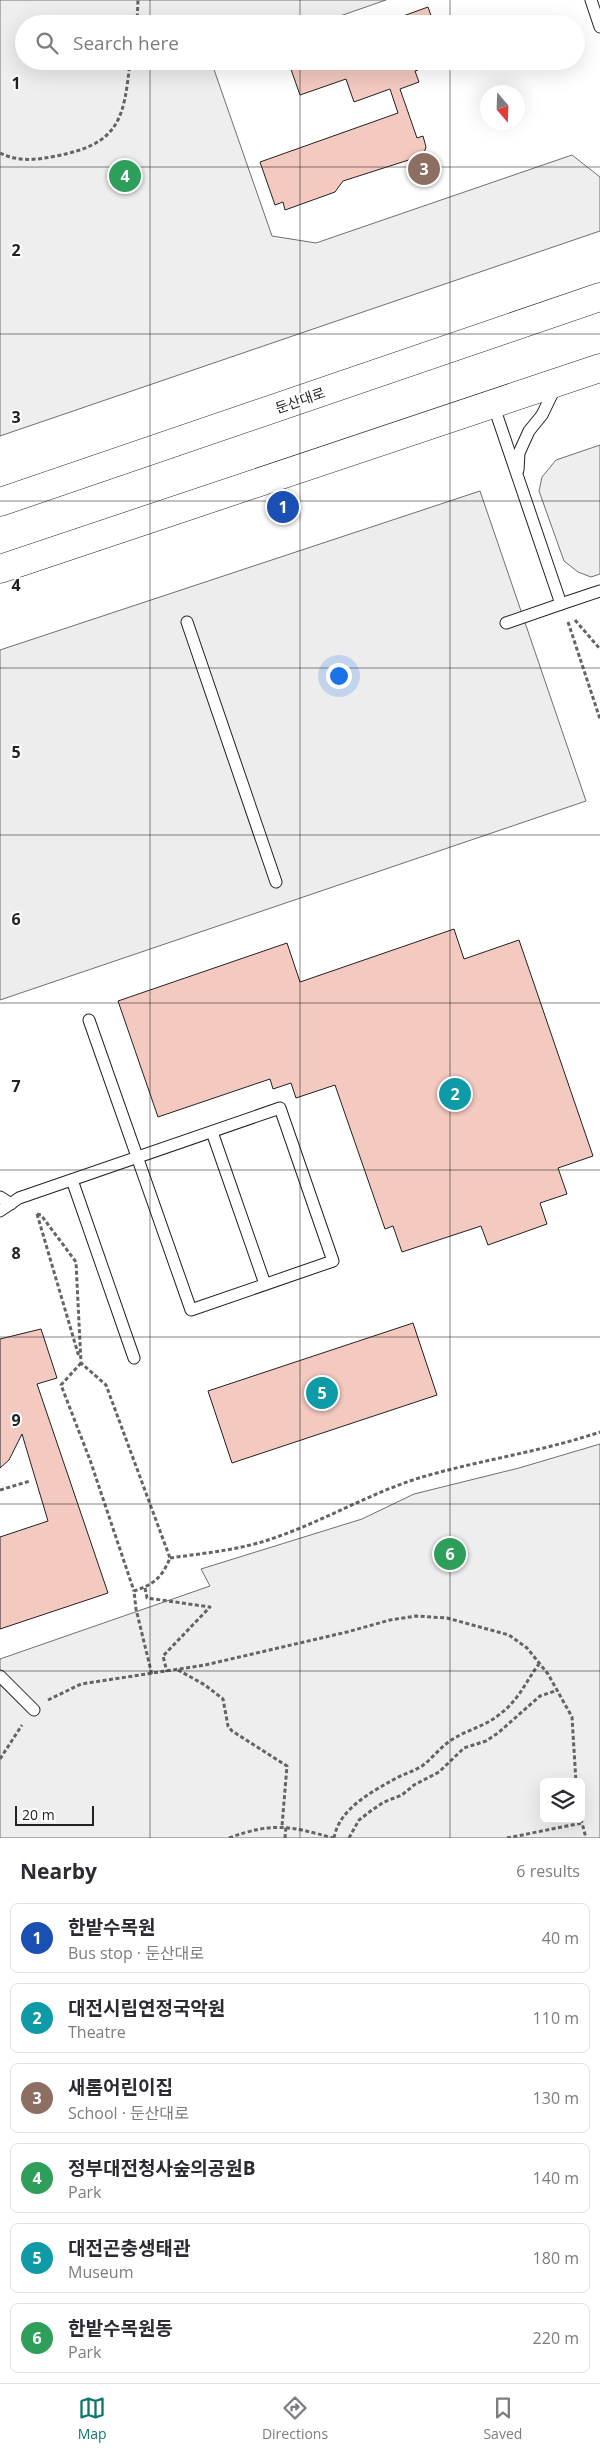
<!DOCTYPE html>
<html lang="en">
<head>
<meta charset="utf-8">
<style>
  body { margin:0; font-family:"Open Sans","Noto Sans KR",sans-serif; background:#f7f7f7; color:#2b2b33 }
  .controls { position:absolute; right:15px; bottom:15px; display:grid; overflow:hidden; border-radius:8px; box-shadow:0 5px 20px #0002 }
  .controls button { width:45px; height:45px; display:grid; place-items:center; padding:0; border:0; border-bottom:1px solid #e1e1e2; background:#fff; color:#2b2b33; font:25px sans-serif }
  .compass { position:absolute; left:480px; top:85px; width:45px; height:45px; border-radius:50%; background:#fff; box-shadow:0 5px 20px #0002; rotate:161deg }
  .scale { position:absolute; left:15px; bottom:12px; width:79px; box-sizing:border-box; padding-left:5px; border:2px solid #222; border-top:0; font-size:14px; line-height:18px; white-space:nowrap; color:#222; -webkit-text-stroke:4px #fff; paint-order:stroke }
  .you { position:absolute; left:338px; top:675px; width:18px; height:18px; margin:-12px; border:4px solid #fff; border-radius:50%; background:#1a73e8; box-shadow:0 0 0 8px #1a73e833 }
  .badge { display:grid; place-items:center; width:32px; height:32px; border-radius:50%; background:#0f766e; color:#fff; font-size:16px; font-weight:700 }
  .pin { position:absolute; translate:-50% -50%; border:2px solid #fff; box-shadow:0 1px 5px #0006 }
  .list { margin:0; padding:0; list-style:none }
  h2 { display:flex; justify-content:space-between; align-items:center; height:65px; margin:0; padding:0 20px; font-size:21px }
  h2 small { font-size:16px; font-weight:400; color:#7c7c81 }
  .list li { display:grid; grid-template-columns:32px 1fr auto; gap:15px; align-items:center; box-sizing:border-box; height:70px; margin:0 10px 10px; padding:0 10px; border:1px solid #e1e1e2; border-radius:8px }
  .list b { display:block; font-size:19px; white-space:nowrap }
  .list p { margin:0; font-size:16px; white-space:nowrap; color:#7c7c81 }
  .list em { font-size:16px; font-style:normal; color:#7c7c81 }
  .icon { flex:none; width:28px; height:28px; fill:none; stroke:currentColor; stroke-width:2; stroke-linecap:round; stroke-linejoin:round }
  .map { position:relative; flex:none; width:600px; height:1838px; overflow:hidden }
  .search { position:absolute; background:#fff; box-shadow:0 5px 20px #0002; left:15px; right:15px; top:15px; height:55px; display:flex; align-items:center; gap:12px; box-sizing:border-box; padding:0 18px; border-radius:28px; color:#7c7c81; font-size:19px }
  .sheet { height:545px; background:#fff }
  nav { display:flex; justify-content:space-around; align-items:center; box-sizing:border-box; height:70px; border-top:1px solid #e1e1e2; background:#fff; font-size:14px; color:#7c7c81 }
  nav a { display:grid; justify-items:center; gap:2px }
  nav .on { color:#0f766e }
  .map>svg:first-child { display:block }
  .green { fill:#eee; stroke:#6f6f6f; fill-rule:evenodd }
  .parking { fill:#ededed; stroke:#6f6f6f }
  .building { fill:#f3c9c0; stroke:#222 }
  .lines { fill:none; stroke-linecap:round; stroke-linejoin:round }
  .service-casing { stroke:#222; stroke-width:13 }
  .primary-casing { stroke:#222; stroke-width:29 }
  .path { stroke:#646464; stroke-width:3; stroke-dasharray:4 2.5; stroke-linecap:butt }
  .service { stroke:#fff; stroke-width:11 }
  .primary { stroke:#fff; stroke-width:28 }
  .grid { fill:none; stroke:#222; stroke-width:1; stroke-opacity:0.55 }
  .labels { text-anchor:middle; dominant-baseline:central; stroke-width:4; stroke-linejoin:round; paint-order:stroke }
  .street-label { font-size:14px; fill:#222; stroke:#fff }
  .grid-label { font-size:16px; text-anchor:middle; font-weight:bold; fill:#222; stroke:#fff; stroke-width:4; stroke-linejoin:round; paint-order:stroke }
</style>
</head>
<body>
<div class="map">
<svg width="600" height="1838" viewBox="0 0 600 1838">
  <rect width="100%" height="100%" fill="#fff"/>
  <g class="green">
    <path d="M0,0H386L317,24H24V61H211L272,236L316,243L572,155L600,177V231L0,436Z"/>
    <path d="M600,445V574L591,577L578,572L564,561L539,491L542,477L556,460Z"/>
    <path d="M600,1444V1838H0V1659L210,1586L201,1569L362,1519L414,1494L519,1468ZM544,1782H581V1819H544Z"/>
  </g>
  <path class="parking" d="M480,491L586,801L0,1000V650Z"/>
  <g class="building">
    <path d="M428,7L434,24H381Z"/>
    <path d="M288,61H415L418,70L415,71L419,82L400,89L417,138L423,136L426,147L424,153L418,157L343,181L335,192L285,210L283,202L275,205L260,162L398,113L390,89L354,102L346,79L300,95Z"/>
    <path d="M454,929L464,959L519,940L593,1156L558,1168L567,1194L540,1203L547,1224L488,1245L481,1226L402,1252L393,1226L385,1229L335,1085L296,1098L291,1083L273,1089L270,1079L158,1117L118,1001L287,943L300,982Z"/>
    <path d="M413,1323L437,1395L232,1463L208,1391Z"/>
    <path d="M41,1329L57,1378L37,1384L108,1593L0,1629V1537L48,1521L22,1434L9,1460L0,1468V1339Z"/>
  </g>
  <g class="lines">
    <defs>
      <g id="service">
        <path d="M591,0L600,27"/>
        <path d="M493,404L561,604L506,623"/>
        <path d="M518,470L519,453L529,431L542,415L556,386"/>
        <path d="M561,604L600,591"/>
        <path d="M187,622L276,882"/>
        <path d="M212,1132L265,1284"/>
        <path d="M72,1180L134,1358"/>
        <path d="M0,1197L11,1204"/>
        <path d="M0,1211L19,1198L280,1108L333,1261L191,1310L89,1020"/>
        <path d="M0,1676L34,1710"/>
      </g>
      <g id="primary">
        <path d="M0,502L600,297"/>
        <path d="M0,569L600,368"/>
      </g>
    </defs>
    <use href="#service" class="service-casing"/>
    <use href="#primary" class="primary-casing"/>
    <g class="path">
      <path d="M137,24L138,0"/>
      <path d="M0,153C19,162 36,160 56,156C119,144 124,120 130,61"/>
      <path d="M575,620L600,649"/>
      <path d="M568,622L600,719"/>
      <path d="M37,1214L41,1215L76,1262L81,1363L106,1385L170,1558C162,1577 155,1584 134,1591L136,1609L152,1675"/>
      <path d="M37,1214L79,1357"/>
      <path d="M81,1363L61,1385L90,1460L134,1591"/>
      <path d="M0,1490L30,1481"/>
      <path d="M170,1558C205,1553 239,1550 271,1539C322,1522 368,1494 419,1478C479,1460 541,1452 600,1432"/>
      <path d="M145,1588L147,1598L210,1607L163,1656L167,1672"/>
      <path d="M178,1670L205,1685L223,1699L228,1726L232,1731L287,1766L282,1826"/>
      <path d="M48,1700L81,1684L205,1665L347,1632L390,1620L416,1616L447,1618L509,1635L527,1648L548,1674L572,1717L576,1782"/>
      <path d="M0,1759L22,1725"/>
      <path d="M581,1819L586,1838"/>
      <path d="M229,1838C272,1822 290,1826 333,1838"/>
      <path d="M285,1838L286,1826"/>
      <path d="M334,1838C339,1810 368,1794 391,1781C401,1775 412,1772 422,1766C433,1758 441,1746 453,1739C469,1729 486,1726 500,1714C519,1700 526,1681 539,1664"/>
      <path d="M349,1838L359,1820L372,1810L384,1802L402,1795L414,1785L439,1772L464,1748L486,1741L498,1733L540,1696L558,1690"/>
      <path d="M507,1838L582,1823"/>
    </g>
    <use href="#service" class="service"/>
    <use href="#primary" class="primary"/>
  </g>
  <path class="grid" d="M150,0V24M300,0V24M450,0V24M150,61V1838M300,61V1838M450,61V1838M0,167H600M0,334H600M0,501H600M0,668H600M0,835H600M0,1003H600M0,1170H600M0,1337H600M0,1504H600M0,1671H600"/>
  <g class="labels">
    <g class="street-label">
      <text transform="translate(300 400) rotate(-19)">둔산대로</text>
    </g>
  </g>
  <g class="grid-label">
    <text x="16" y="89">1</text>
    <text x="16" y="256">2</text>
    <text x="16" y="423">3</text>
    <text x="16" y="591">4</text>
    <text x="16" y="758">5</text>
    <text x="16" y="925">6</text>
    <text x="16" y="1092">7</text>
    <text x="16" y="1259">8</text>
    <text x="16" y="1426">9</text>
  </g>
</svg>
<div class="controls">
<button><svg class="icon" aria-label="layers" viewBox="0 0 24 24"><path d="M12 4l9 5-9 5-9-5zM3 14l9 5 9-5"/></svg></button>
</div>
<svg class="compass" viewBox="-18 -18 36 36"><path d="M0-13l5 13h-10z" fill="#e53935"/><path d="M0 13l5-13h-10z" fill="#7c7c81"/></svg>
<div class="scale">20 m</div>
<div class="you"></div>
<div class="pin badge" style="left:283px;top:507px;background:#1a4fb4">1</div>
<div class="pin badge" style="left:455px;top:1094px;background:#0f9aa8">2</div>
<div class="pin badge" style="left:424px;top:169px;background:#8d6e63">3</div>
<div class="pin badge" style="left:125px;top:176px;background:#2e9e5b">4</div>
<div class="pin badge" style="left:322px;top:1393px;background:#0f9aa8">5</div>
<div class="pin badge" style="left:450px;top:1554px;background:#2e9e5b">6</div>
<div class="search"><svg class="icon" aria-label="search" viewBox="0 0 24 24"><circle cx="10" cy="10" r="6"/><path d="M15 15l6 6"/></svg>Search here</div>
</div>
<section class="sheet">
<h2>Nearby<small>6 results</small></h2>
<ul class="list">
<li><span class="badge" style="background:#1a4fb4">1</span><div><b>한밭수목원</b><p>Bus stop · 둔산대로</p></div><em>40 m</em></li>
<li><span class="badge" style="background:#0f9aa8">2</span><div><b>대전시립연정국악원</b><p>Theatre</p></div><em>110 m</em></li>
<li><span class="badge" style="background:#8d6e63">3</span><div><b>새롬어린이집</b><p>School · 둔산대로</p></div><em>130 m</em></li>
<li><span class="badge" style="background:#2e9e5b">4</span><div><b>정부대전청사숲의공원B</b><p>Park</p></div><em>140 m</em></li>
<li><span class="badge" style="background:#0f9aa8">5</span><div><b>대전곤충생태관</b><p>Museum</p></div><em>180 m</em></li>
<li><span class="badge" style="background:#2e9e5b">6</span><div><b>한밭수목원동</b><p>Park</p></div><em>220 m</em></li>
</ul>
</section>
<nav>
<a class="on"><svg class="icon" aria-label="map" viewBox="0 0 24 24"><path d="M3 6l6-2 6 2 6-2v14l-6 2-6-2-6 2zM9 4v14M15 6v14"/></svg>Map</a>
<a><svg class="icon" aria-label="directions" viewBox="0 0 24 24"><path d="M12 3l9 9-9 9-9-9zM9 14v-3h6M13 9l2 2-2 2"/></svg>Directions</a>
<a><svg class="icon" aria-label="saved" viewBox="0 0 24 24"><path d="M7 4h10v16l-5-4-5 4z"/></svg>Saved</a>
</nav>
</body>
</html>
